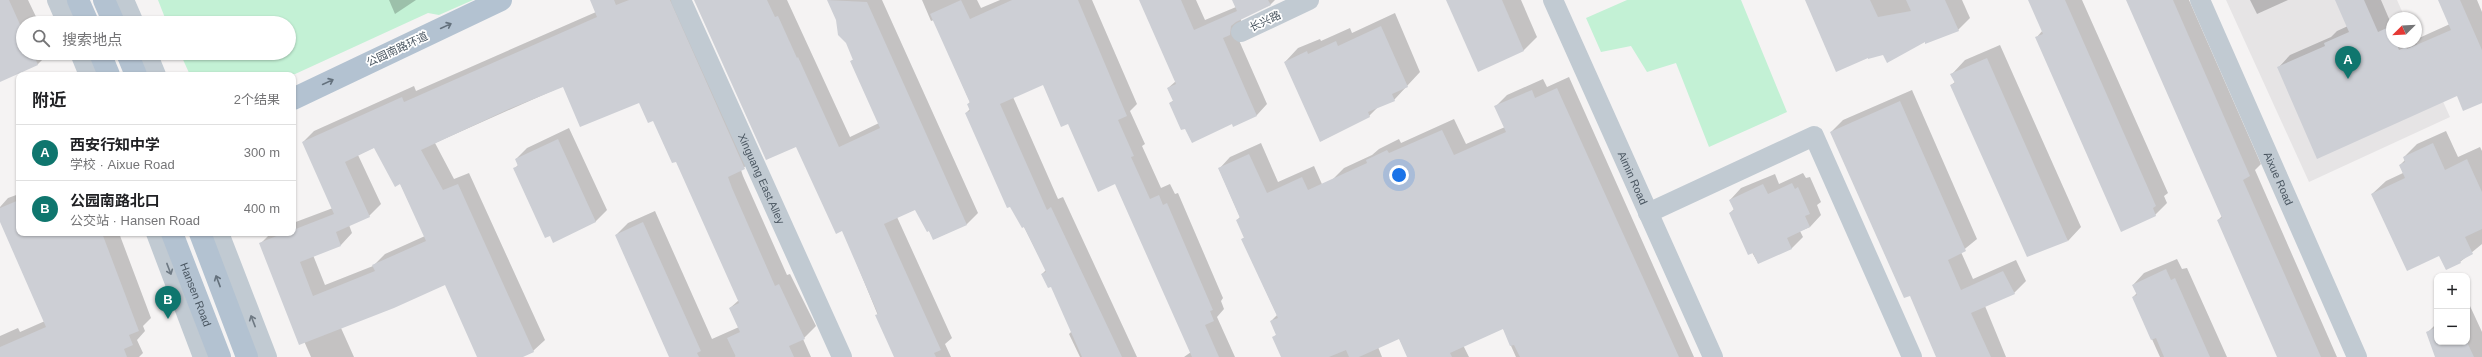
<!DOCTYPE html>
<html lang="zh">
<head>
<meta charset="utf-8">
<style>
  body { margin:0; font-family:Arial,"Noto Sans SC",sans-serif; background:#f6f6f6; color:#202124 }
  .controls { position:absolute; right:12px; bottom:12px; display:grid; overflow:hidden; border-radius:8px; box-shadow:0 1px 3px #0004 }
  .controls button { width:36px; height:36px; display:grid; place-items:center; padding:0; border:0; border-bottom:1px solid #e0e0e0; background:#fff; color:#202124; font:20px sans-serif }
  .compass { position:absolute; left:2386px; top:12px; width:36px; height:36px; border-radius:50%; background:#fff; box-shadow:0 1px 3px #0004; rotate:246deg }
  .you { position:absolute; left:1399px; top:175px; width:14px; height:14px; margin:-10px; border:3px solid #fff; border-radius:50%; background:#1a73e8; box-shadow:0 0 0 6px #1a73e833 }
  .badge { display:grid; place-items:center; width:26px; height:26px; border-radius:50%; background:#0f766e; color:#fff; font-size:13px; font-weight:700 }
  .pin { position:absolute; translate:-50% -33px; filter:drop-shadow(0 1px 2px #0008) }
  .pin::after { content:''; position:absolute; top:21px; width:14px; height:12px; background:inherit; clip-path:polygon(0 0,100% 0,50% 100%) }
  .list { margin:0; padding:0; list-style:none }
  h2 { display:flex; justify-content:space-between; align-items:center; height:52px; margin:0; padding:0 16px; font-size:17px }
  h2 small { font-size:13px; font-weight:400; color:#757577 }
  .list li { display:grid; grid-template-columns:26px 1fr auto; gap:12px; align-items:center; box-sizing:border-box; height:56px; padding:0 16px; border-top:1px solid #e0e0e0 }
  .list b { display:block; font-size:15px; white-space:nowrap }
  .list p { margin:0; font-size:13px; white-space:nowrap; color:#757577 }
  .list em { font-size:13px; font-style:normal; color:#757577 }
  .icon { flex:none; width:22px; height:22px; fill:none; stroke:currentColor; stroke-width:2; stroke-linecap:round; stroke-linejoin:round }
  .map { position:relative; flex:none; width:2482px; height:357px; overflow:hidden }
  .search { position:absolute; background:#fff; box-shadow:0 1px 3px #0004; left:16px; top:16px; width:280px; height:44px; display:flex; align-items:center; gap:10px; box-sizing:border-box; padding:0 14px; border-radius:22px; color:#757577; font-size:15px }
  .panel { position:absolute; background:#fff; box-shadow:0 1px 3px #0004; left:16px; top:72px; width:280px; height:164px; border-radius:8px }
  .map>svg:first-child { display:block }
  .education { fill:#e6e4e5 }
  .green { fill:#c3f1d5 }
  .shadow { fill:#0003; fill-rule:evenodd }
  .building { fill:#cdcfd5; fill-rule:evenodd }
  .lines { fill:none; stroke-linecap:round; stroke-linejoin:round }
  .minor { stroke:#c1cad2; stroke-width:20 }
  .major { stroke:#b3c2d1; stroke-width:22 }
  .oneway { stroke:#64717d }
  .oneway2 { stroke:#6e7983 }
  .labels { text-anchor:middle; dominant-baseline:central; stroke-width:3.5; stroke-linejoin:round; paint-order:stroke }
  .street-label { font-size:11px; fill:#4a5661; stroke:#fff }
</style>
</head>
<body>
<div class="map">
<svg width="2482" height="357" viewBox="0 0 2482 357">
  <rect width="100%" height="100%" fill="#f5f3f3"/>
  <path class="education" d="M2226,0H2397L2405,18H2392V42H2416L2450,117L2309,182Z"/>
  <g class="green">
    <path d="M158,0H473L439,15L428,13L293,75H190L180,53H289V23H167Z"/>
    <path d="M1627,0H1741L1787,112L1709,147L1676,63L1647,72L1631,46L1601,52L1586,18Z"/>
  </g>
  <g class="shadow">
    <path d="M0,0H28L39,23H23V53H49L38,64L0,81Z"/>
    <path d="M389,0H416L395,14Z"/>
    <path d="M591,0H687L756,157L741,170L743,176L787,275L790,274L816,326L803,339L811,357H760L756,348L735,357H670L616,235L628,223L655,211L712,339L739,327L730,308L739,300L676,160L653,119L639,102L563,86L435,143L454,179L469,173L545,340L533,351L521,357H478L446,284L341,328L354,357H311L261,243L271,233H293V223L333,208L303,142L314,131L414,86L416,91L596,12ZM375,147L400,183L425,236L385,254L373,266L325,285L313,255L341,245L352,233L349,225L369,216L381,204L358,155Z"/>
    <path d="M703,0H787L850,137L879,123L851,61L854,59L828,0H882L978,213L967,224L934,239L916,209L897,217L952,338L945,344L951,357H895L843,230L796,145Z"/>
    <path d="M922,0H977L981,8L1000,0H1092L1137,104L1130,111L1145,144L1142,146L1161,188L1170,184L1175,194L1178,193L1223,298L1221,301L1224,309L1217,317L1235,357H1184L1191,352L1116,183L1069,123L1043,84L1013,97L1058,199L1063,197L1137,357H1080L1069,334L1072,331L1052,285L1042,274L1046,270L966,113L970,109L968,104L970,102L934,20L931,21Z"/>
    <path d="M1140,0H1196L1205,20L1236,7L1233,0H1275L1270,5L1241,18V23L1234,29L1267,104L1257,115L1233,125L1232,123L1185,128L1170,103L1174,100L1168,88L1176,81Z"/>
    <path d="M1447,0H1521L1537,37L1524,50L1478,70Z"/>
    <path d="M1806,0H1962L1970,18L1958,30L1883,53Z"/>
    <path d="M2030,0H2082L2168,193L2164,196L2167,203L2155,215L2036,38L2043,30Z"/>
    <path d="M2127,0H2189L2261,164L2255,170L2337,357H2278L2218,220L2222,216Z"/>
    <path d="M2250,0H2288L2257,14Z"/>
    <path d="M2336,0H2381L2390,21L2392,20V42H2416V37L2418,36L2419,38L2450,24L2439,0H2477L2482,12V102L2457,95L2279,67L2290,55L2331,37L2337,31L2348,26Z"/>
    <path d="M1395,13L1420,72L1394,100L1379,106L1369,116L1321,141L1285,62L1298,48L1320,39L1321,41L1350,28L1352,33Z"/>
    <path d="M2000,45L2081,227L2068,241L1951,85L1955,82L1952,74L1965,60Z"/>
    <path d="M1569,77L1694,357H1516L1503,328L1463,345L1469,357H1408L1399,338L1378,347L1382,357H1283L1274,337L1277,334L1271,321L1277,315L1242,239L1245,237L1237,220L1240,217L1219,169L1230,157L1261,143L1278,182L1314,166L1332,207V180L1344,168L1372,155L1379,149L1399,139L1401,143L1454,119L1466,144L1505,127L1496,106L1507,95L1543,79L1547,87Z"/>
    <path d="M1912,90L1977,239L1961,252L1973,279L2016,260L2026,281L2014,293L1985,306L2006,357H1938L1910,294L1831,132L1843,120Z"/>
    <path d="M569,128L607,210L595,222L515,168L518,165L516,159L527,148Z"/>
    <path d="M2446,131L2458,157L2480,147L2482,151V244L2460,262L2440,255L2372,194L2386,181L2403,173L2400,165L2405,160L2404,157L2417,144Z"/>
    <path d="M1803,173L1806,178L1810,177L1821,202L1817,205L1821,215L1810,227L1800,231L1803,237L1792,248L1758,263L1730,213L1734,209L1730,200L1741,188L1775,174L1779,184Z"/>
    <path d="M19,194V233H119L151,318L143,326L145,331L137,340L143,353L139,357H0V336L18,328L20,332L45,321L0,220V207L8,198Z"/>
    <path d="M2177,259L2182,269L2187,268L2227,357H2160L2133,297L2137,293L2133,285L2144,273Z"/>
    <path d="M2470,306L2482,332V357H2437L2427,333L2437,323V342H2467V307Z"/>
  </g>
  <g class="building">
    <path d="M0,0H9L23,31V53H33L38,65L0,82Z"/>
    <path d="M590,0H614L616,5L629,0H670L745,169L728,177L732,188L775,286L779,284L805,339L789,346L794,357H736L727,338L740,332L729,308L739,303L676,162L672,163L653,121L648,123L639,103L580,127L563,87L509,109L421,150L443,190L458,184L534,352L523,357H477L445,285L394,308L299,345L259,243L284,233H293V230L334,214L302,142L402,97L404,102L597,17ZM374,148L395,187L400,184L426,241L372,265L375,271L313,296L300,262L341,246L336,232L370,217L345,162Z"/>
    <path d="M694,0H767L775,17L778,16L797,58L798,57L839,147L880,128L850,61L853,60L846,43L838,35L836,20L827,0L867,2L967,225L933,240L929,231L927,232L915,210L884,224L941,350L934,353L936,357H894L875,315L878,314L842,231L836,234L796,147L766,160Z"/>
    <path d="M961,0L970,19L1012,0H1078L1127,116L1118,120L1134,156L1131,157L1150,199L1159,195L1163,205L1167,203L1213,310L1210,311L1214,321L1205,325L1219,357H1192L1115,184L1098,192L1068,124L1061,127L1043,85L1000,104L1047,210L1051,207L1122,357H1082L1051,287L1048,288L1041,274L1046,272L1024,227L1022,228L1010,207L1007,208L965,113L970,111L967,104L970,103L930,14Z"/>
    <path d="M1139,0H1181L1194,30L1237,11L1232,0H1268L1271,5L1236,22L1231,26L1230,35L1223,38L1257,116L1233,127L1232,124L1192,143L1185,129L1181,130L1169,103L1173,101L1167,88L1176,84Z"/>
    <path d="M1446,0H1502L1524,51L1478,72Z"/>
    <path d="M1805,0H1870L1878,17L1911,11L1906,0H1945L1959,31L1925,44V42L1887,63L1883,55L1868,59V58L1836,72Z"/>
    <path d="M2028,0H2065L2156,206L2153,208L2156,216L2121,232L2035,37L2043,34Z"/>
    <path d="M2126,0H2173L2250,176L2243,180L2321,357H2277L2217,220L2222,218Z"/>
    <path d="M2335,0H2364L2378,32L2389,27L2392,42H2396L2399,50L2406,47L2407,49L2451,30L2438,0H2460L2482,50V103L2463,111L2457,96L2317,159L2277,67L2325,46L2324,43L2349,32Z"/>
    <path d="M1381,26L1408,87L1392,94L1395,101L1368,112L1370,117L1320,142L1284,62L1307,51L1308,54L1336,41L1338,46Z"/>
    <path d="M1987,58L2068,241L2027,257L1950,85L1955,83L1950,74Z"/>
    <path d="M1557,88L1679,357H1520L1514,345L1510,346L1503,329L1450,353L1452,357H1407L1399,339L1359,357H1349L1346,350L1329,357H1281L1272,337L1276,335L1270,321L1278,318L1241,239L1244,238L1236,220L1240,218L1218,168L1249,154L1267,193L1302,177L1308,190L1367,163L1366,160L1387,150L1389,153L1442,130L1454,155L1506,132L1494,106L1532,90L1535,98Z"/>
    <path d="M1900,101L1966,251L1948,260L1961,290L2003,271L2015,294L1971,313L1991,357H1936L1910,296L1904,298L1830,132Z"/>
    <path d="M558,139L596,222L553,243L550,236L545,238L513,168L518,166L515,159Z"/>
    <path d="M2433,143L2445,170L2467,159L2482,192V229L2465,237L2473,254L2460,261L2461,263L2446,270L2439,256L2407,271L2371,194L2405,178L2399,165L2405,162L2403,157Z"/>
    <path d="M1792,183L1795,189L1798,187L1810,214L1805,216L1810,227L1787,238L1792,249L1758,264L1753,253L1748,255L1729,213L1734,210L1729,200L1763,184L1768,194Z"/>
    <path d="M19,200V233H102L139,331L129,335L133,345L124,349L127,357H0V347L46,327L0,222V208Z"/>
    <path d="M643,222L701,351L697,353L699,357H669L615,235Z"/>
    <path d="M2166,269L2171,280L2175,278L2210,357H2164L2156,338L2151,340L2132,297L2137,295L2132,285Z"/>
    <path d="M2437,327V342H2467L2474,357H2435L2426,332Z"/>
  </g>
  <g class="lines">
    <g class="minor">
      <path d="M57,0L67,23"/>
      <path d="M124,0L134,23"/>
      <path id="s1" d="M681,0L842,357"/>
      <path id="s2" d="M1553,0L1713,357"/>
      <path id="s3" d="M2200,0L2357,357"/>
      <path d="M1241,32L1309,0"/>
      <path d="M80,53L89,75"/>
      <path d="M147,53L156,75"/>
      <path d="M1648,213L1814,136L1912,357"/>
      <path d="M156,233L203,357"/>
      <path d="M219,233L267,357"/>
    </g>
    <g class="major">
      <path d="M78,0L88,23"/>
      <path d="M104,0L114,23"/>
      <path d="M100,53L109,75"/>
      <path d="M127,53L136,75"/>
      <path d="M293,99L501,0"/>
      <path id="s4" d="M172,233L220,357"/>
      <path d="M200,233L247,357"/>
    </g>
  </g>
  <defs><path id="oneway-shaft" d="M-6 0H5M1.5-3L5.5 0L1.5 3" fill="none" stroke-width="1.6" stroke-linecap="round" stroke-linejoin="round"/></defs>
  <g class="oneway">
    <use href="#oneway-shaft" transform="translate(446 26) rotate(-25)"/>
    <use href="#oneway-shaft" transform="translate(328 82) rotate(-25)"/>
    <use href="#oneway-shaft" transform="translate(218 281) rotate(-111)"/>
  </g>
  <g class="oneway2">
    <use href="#oneway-shaft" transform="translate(169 269) rotate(69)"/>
    <use href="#oneway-shaft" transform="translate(253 321) rotate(-111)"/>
  </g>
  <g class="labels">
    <g class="street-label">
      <text transform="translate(1265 21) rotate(-25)">长兴路</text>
      <text transform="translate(397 49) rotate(-25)">公园南路环道</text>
      <text stroke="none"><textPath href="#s1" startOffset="196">Xinguang East Alley</textPath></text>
      <text stroke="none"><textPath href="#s2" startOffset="195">Aimin Road</textPath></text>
      <text stroke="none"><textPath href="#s3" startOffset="195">Aixue Road</textPath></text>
      <text stroke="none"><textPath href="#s4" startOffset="66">Hansen Road</textPath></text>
    </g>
  </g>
</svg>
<div class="controls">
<button>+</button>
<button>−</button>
</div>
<svg class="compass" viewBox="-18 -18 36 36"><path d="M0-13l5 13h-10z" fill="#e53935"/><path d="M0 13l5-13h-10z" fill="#757577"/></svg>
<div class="you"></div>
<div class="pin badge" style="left:2348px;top:79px">A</div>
<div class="pin badge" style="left:168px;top:319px">B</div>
<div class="search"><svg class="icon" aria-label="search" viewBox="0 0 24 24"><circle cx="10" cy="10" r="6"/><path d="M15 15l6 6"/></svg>搜索地点</div>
<section class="panel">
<h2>附近<small>2个结果</small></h2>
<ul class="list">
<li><span class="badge">A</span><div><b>西安行知中学</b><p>学校 · Aixue Road</p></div><em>300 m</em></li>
<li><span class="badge">B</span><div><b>公园南路北口</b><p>公交站 · Hansen Road</p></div><em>400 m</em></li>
</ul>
</section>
</div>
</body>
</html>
